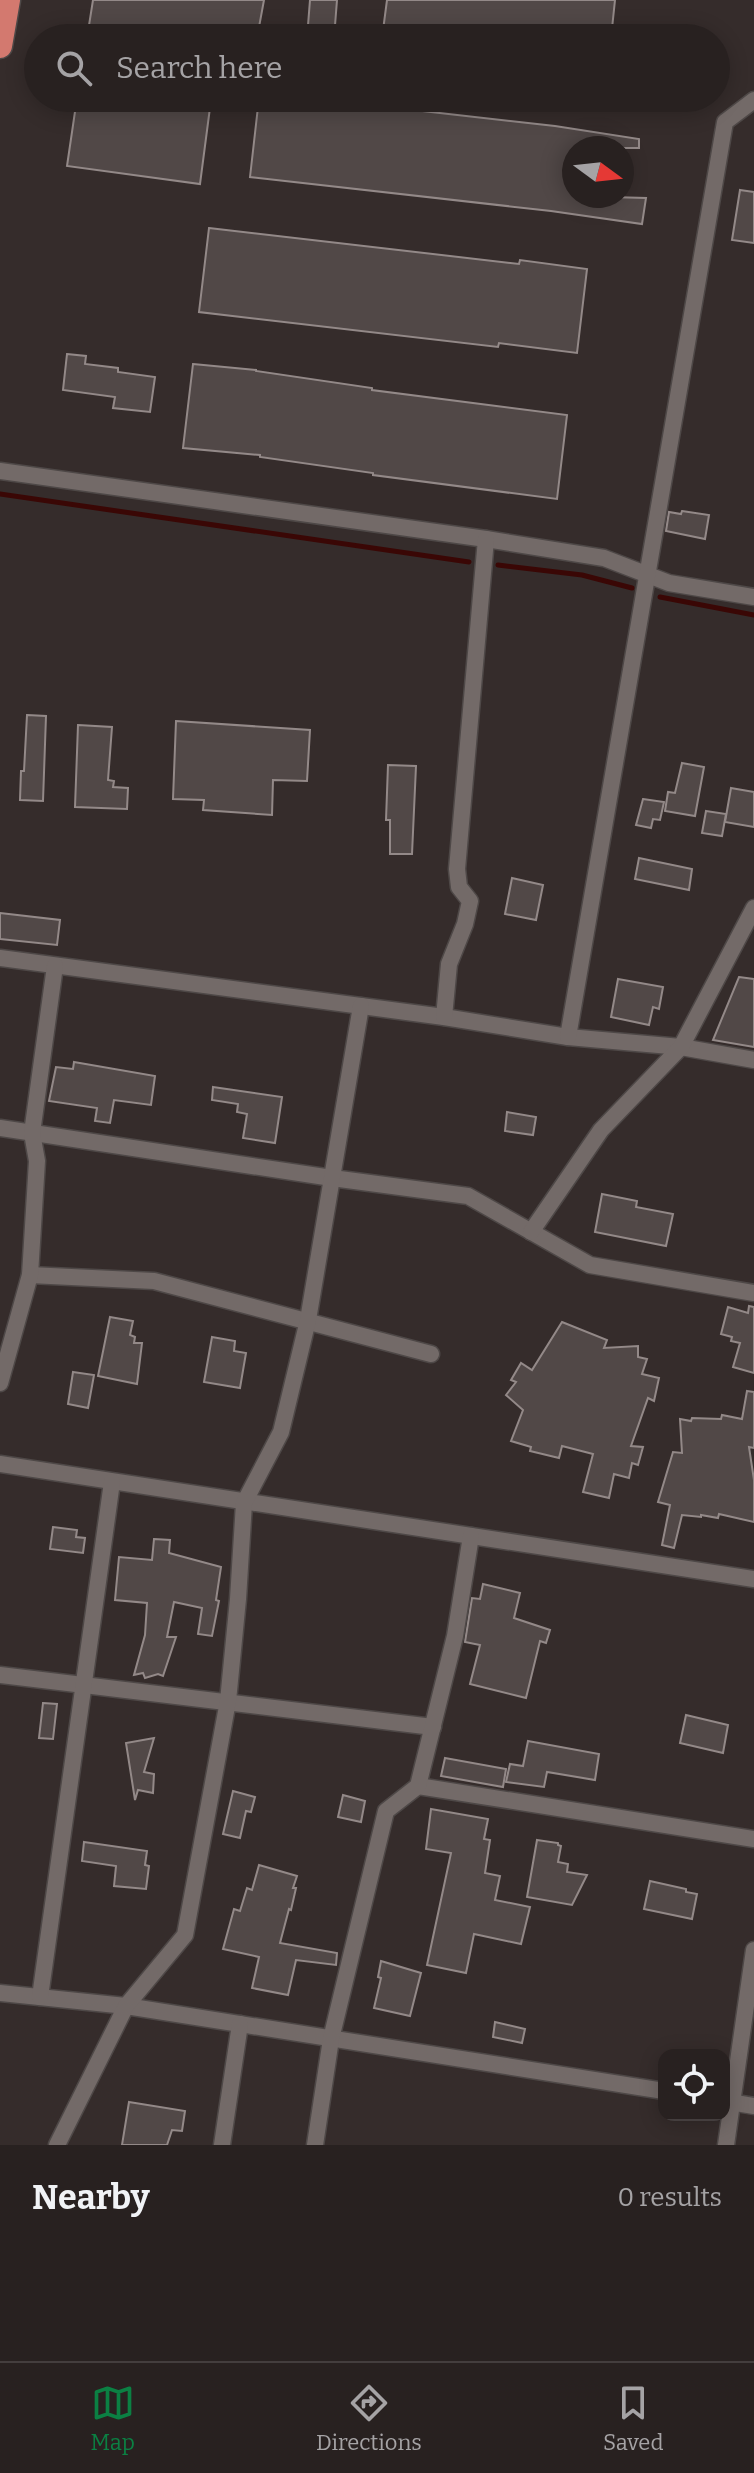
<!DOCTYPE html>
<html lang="en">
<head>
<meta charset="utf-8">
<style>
  body { margin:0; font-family:Bitter,serif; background:#342e2d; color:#f1f3f6 }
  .controls { position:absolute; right:24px; bottom:24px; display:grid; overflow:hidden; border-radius:16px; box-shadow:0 4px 20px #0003 }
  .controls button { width:72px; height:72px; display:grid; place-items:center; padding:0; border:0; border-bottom:2px solid #443e3e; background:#282120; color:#f1f3f6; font:40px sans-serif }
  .compass { position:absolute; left:562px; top:136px; width:72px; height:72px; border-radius:50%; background:#282120; box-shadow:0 4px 20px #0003; rotate:105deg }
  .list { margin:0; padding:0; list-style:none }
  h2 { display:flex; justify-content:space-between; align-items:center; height:104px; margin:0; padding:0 32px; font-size:34px }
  h2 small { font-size:26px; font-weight:400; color:#a5a3a5 }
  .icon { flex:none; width:44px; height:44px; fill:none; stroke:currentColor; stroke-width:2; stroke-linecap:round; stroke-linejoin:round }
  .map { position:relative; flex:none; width:754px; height:2145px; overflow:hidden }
  .search { position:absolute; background:#282120; box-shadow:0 4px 20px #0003; left:24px; right:24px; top:24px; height:88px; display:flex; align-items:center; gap:20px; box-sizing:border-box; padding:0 28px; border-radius:44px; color:#a5a3a5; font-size:30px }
  .sheet { height:216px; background:#282120 }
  nav { display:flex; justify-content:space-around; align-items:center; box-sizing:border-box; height:112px; border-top:2px solid #443e3e; background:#282120; font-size:22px; color:#a5a3a5 }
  nav a { display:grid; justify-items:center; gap:4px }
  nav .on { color:#0b8043 }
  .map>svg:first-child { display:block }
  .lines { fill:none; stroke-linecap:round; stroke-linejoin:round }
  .stream { stroke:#3a0705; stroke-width:5 }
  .building { fill:#514847; stroke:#938988; stroke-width:2 }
  .minor-casing { stroke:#4e4847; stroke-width:19 }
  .trunk-casing { stroke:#4e4847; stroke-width:27 }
  .minor { stroke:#736a68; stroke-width:16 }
  .trunk { stroke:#d3796f; stroke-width:24 }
</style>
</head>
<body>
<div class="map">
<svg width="754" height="2145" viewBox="0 0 754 2145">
  <rect width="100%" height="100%" fill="#352c2b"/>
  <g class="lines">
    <g class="stream">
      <path d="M0,494L469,562"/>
      <path d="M498,565L582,575L632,588"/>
      <path d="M660,597L754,615"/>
    </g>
  </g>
  <g class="building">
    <path d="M93,0H264L257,38H87Z"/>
    <path d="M310,0H337L334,38H307Z"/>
    <path d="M387,0H615L611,38H382Z"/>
    <path d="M77,98L211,100L200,184L67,166Z"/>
    <path d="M259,98H308L555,126L639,139V148H574V196L646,198L642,224L551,211L250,177Z"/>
    <path d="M740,190L754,192V243L732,240Z"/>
    <path d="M209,228L519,264L520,260L587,269L577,353L499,343L498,347L199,312Z"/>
    <path d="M67,354L86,356L85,364L118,368V372L155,377L150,412L113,408L115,397L63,390Z"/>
    <path d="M193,364L256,370V371L372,388V390L567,415L557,499L373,475V473L260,457V455L183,448Z"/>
    <path d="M682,511L709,515L705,539L666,531L669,512L681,514Z"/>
    <path d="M27,715L46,716L43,801L20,800L21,771H24Z"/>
    <path d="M176,721L310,730L307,781L273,780L272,815L203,810L204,800L173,799Z"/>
    <path d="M78,725L112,727L108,780L114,781L113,787L128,788L127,809L75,807Z"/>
    <path d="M682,763L704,767L695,816L665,811L668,792L675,793Z"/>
    <path d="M388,765L416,766L412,854H390V820H386Z"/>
    <path d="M731,788L754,792V827L725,822Z"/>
    <path d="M643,799L664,802L660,820L653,819L651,828L636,825Z"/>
    <path d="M706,811L726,814L722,836L702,833Z"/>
    <path d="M639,858L692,869L689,890L635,879Z"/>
    <path d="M512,878L543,885L536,920L505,914Z"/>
    <path d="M0,913L60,920L57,945L0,939Z"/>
    <path d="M739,977L754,979V1047L713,1040Z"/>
    <path d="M618,979L663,987L659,1009L653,1007L649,1025L611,1017Z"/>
    <path d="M74,1062L155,1076L151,1105L114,1100L110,1123L95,1121L97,1108L49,1101L56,1067L73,1069Z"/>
    <path d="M213,1087L282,1097L275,1143L243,1138L247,1114L237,1112L238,1104L212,1100Z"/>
    <path d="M507,1112L536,1117L533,1135L505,1131Z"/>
    <path d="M602,1194L637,1201L636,1207L673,1214L666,1246L595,1232Z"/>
    <path d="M749,1306L754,1307V1373L733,1367L740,1343L731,1341L732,1337L721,1334L728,1307L748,1313Z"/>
    <path d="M110,1317L133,1321L130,1335L135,1337L134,1343H142L137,1384L98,1376Z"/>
    <path d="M562,1322L607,1340L604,1348L638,1346V1357L647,1359L642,1374L659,1378L654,1401L648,1398L631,1446L643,1447L638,1465L632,1463L629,1478L614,1474L609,1498L583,1492L593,1454L562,1446L559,1458L530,1451L531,1447L511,1441L523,1410L506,1395L516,1382L511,1380L521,1363L532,1370Z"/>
    <path d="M212,1337L235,1341L234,1351L246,1353L240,1388L204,1382Z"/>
    <path d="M73,1372L94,1375L88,1408L68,1404Z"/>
    <path d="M747,1391L754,1392V1448L749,1447L754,1480V1522L719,1514L718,1518L701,1515V1517L682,1515L674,1548L662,1545L670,1505L658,1502L673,1452L682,1453L680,1419L691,1421L692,1418L721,1419L722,1415L742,1419Z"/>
    <path d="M53,1527L77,1530L76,1537L85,1538L83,1553L50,1549Z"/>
    <path d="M154,1539L170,1540L169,1553L221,1567L216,1600L219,1601L212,1636L198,1634L202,1608L174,1602L167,1637H176L163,1676L158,1674L145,1678L143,1673L134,1675L145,1635L147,1603L115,1600L119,1557L152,1560Z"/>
    <path d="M483,1584L520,1593L514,1618L550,1630L546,1643L540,1641L526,1698L470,1684L480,1645L465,1642L472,1598L480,1599Z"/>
    <path d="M43,1703L57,1704L53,1739L39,1738Z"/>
    <path d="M686,1715L728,1725L723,1753L680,1743Z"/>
    <path d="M154,1738L144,1772L154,1774L153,1793L138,1790L135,1800L126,1743Z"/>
    <path d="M528,1741L599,1754L595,1780L547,1772L544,1787L506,1782L510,1764L523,1766Z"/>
    <path d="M445,1758L506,1769L503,1787L441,1776Z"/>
    <path d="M233,1791L255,1797L251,1812L246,1811L240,1838L223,1834Z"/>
    <path d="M343,1795L365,1801L361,1822L338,1817Z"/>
    <path d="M431,1809L488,1819L484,1839L490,1840L485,1873L500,1876L495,1900L530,1907L521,1944L474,1934L466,1973L427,1965L451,1853L426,1849Z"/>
    <path d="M537,1840L558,1843V1845L561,1846L558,1862L568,1864L567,1872L587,1875L572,1905L527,1897Z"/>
    <path d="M84,1842L147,1851L145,1865L149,1866L146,1889L114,1886L116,1866L82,1861Z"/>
    <path d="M259,1865L297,1876L293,1888H296L291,1910L289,1909L280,1943L337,1953L336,1965L296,1960L288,1995L252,1988L259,1957L223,1949L234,1909L240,1911L247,1888L252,1890Z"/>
    <path d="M650,1881L686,1889V1892L697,1894L692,1919L644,1909Z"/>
    <path d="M381,1961L421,1973L410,2016L374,2008L381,1978L378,1977Z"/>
    <path d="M495,2022L525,2029L522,2043L493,2037Z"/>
    <path d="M129,2102L185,2111L182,2131L172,2130L167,2145H122Z"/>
  </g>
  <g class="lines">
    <defs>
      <g id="minor">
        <path d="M0,471L486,539L604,558L669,583L754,597"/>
        <path d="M0,958L444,1017L568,1037L681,1047L754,1060"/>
        <path d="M444,1017L449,964L465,924L470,901L459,887L457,869L486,539"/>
        <path d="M568,1037L725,122L754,100"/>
        <path d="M0,1128L332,1178L468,1196L590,1265L754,1293"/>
        <path d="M531,1232L601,1130L681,1047L754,908"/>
        <path d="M30,1275L154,1281L431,1354"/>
        <path d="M0,1383L30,1275L37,1161L32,1133L55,966"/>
        <path d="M0,1464L754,1579"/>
        <path d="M0,1675L433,1727"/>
        <path d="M418,1786L754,1839"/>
        <path d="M0,1993L126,2006L664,2091"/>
        <path d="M40,1997L112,1482"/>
        <path d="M724,2101L754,2106"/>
        <path d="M57,2145L126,2006L185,1935L228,1701L238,1599L244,1503L281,1432L308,1320L361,1006"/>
        <path d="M222,2145L240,2024"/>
        <path d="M315,2145L331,2039L386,1811L418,1786L455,1636L471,1536"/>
        <path d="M726,2145L754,1950"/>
      </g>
      <path id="trunk" d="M0,46L8,0"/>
    </defs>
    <use href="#minor" class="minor-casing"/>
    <use href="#trunk" class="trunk-casing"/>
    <use href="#minor" class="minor"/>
    <use href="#trunk" class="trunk"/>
  </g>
</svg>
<div class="controls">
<button><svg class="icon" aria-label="locate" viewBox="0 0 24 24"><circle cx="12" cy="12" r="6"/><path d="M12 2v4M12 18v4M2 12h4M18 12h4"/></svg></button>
</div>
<svg class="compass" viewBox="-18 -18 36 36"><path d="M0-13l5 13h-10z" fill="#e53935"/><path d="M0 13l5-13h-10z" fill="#a5a3a5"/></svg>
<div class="search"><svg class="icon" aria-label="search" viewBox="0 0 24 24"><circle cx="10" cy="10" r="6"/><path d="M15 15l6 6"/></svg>Search here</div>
</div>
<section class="sheet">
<h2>Nearby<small>0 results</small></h2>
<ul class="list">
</ul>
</section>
<nav>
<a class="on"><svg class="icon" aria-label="map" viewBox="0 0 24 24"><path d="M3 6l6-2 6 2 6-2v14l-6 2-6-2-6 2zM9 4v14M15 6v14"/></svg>Map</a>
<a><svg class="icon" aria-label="directions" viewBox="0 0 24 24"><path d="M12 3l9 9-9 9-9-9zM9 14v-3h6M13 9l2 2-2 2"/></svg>Directions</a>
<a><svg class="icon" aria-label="saved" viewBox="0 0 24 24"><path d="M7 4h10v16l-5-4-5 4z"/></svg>Saved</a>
</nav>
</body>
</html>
